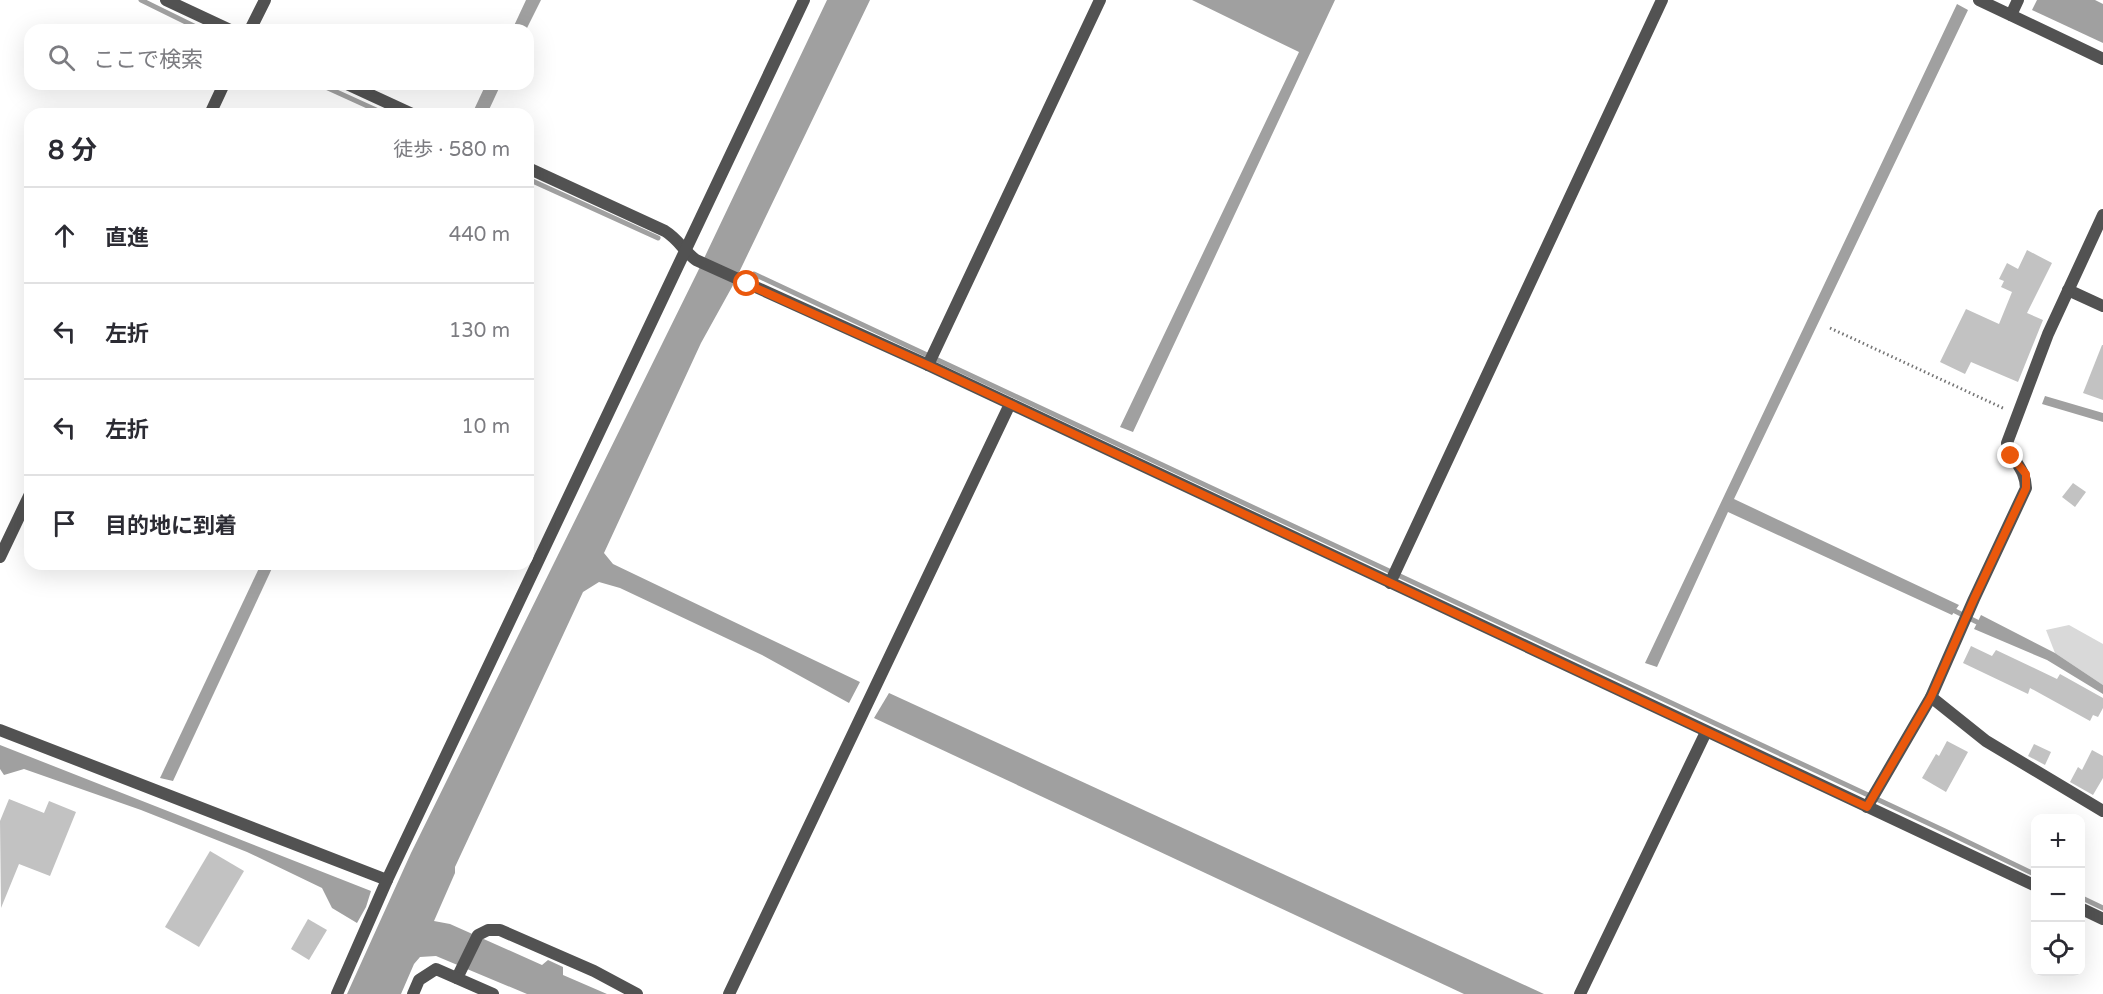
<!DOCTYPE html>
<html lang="ja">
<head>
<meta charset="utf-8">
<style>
  body { margin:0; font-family:"Varela Round","Noto Sans JP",sans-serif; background:#f2f2f3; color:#2b2b33 }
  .controls { position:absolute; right:18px; bottom:18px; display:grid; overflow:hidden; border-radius:12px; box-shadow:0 6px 24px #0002 }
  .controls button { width:54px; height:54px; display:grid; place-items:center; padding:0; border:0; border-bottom:2px solid #e1e1e2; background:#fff; color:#2b2b33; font:30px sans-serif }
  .stop { position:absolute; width:18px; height:18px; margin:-14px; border:4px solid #ea580c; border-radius:50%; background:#fff }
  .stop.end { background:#ea580c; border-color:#fff; box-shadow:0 2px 6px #0008 }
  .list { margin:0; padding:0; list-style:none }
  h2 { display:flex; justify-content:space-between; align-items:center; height:78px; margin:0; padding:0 24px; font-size:26px }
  h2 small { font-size:20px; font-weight:400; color:#7c7c81 }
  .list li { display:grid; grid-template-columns:39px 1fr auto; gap:18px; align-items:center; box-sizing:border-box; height:96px; padding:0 24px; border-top:2px solid #e1e1e2 }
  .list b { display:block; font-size:22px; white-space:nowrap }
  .list em { font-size:20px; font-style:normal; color:#7c7c81 }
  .icon { flex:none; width:33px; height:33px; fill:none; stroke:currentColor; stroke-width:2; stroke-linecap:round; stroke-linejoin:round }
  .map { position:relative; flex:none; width:2103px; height:994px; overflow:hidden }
  .search { position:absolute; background:#fff; box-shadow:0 6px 24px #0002; left:24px; top:24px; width:510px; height:66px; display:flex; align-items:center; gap:15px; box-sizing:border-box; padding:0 21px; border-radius:18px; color:#7c7c81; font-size:22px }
  .panel { position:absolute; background:#fff; box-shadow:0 6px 24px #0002; left:24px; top:108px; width:510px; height:462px; border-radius:18px }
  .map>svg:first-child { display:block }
  .green { fill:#d9d9d9 }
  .water { fill:#a0a0a0 }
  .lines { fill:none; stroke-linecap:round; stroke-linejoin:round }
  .stream { stroke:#a0a0a0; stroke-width:5 }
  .building { fill:#c2c2c2 }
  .path { stroke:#747474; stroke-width:3; stroke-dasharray:1.5 3; stroke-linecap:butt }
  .minor { stroke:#525252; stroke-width:12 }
  .tertiary { stroke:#525252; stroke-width:12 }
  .route { stroke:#ea580c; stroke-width:8 }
</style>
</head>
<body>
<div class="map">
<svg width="2103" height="994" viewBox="0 0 2103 994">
  <rect width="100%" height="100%" fill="#fff"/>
  <path class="green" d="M2069,625L2103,644V685L2055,653L2046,630Z"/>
  <g class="water">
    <path d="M526,0H541L526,30H512Z"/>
    <path d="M827,0H870L732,287L701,343L604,553L613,564L860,682L849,703L762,655L620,588L599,582L583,592L455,867V873L434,921L450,924L542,965L548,960L563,967V975L607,994H527L436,956L420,957L414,964L401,994H347L411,853L698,271Z"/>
    <path d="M1192,0H1335L1133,432L1120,427L1299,52Z"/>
    <path d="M2037,0H2095L2103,4V43L2032,10Z"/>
    <path d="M1957,4L1968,10L1734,499L1959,605L1952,615L1728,512L1657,667L1645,663Z"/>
    <path d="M486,84H501L487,114H472Z"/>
    <path d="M2045,396L2103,413V422L2042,404Z"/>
    <path d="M261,564H274L173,781L160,778Z"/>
    <path d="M1981,615L2055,653L2103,685V694L2047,660L1974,629Z"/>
    <path d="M889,693L1544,994H1464L874,718Z"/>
    <path d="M0,745L371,891L366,907L357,923L332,908L322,888L247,852L141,810L24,769L4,775L0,769Z"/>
  </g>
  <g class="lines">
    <g class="stream">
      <path d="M141,0L202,30"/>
      <path d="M319,84L385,114"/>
      <path d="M528,179L658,238"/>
      <path d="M754,274L1945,831L2036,875"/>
      <path d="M1955,611L1977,622"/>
      <path d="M2080,897L2103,908"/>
    </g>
  </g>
  <g class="building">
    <path d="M2027,250L2052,263L2027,313L2043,320L2018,382L1971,362L1965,374L1940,362L1966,309L1999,324L2012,292L2001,287L2004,281L1999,279L2007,263L2018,269Z"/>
    <path d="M2102,345H2103V400L2083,393Z"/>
    <path d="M2073,483L2086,492L2075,507L2062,497Z"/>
    <path d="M1971,646L1992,656L1996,650L2057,679L2060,674L2103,698V708L2098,717L2093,715L2090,721L2030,688L2028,694L1963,663Z"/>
    <path d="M1947,741L1968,752L1946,792L1922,778L1936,754L1939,756Z"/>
    <path d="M2034,744L2051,752L2045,765L2028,756Z"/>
    <path d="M2092,750L2103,756V778L2093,795L2070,782L2078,767L2082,770Z"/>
    <path d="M9,799L44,813L49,801L76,812L50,876L19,864L1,908L0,821Z"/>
    <path d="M210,851L244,871L199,947L165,927Z"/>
    <path d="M308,919L327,930L309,960L291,949Z"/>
  </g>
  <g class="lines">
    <path class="path" d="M1830,328L2005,409"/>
    <g class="minor">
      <path d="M166,0L230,30"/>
      <path d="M2011,15L2018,0"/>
      <path d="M250,30L265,0"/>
      <path d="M347,84L412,114"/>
      <path d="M210,114L224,84"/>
      <path d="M528,168L665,231C678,239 684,251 696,260L928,365L2036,886"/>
      <path d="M2068,290L2103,306"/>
      <path d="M928,365L1100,0"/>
      <path d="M0,557L30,494"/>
      <path d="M1390,583L1662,0"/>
      <path d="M1931,697L1986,741L2103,811"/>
      <path d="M0,730L387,880"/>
      <path d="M1867,807L1931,697L1974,599L2026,488C2025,467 2013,463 2007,443L2048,334L2103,215"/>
      <path d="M2080,908L2103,919"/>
      <path d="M457,978L478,935L488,930H500L594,971L637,994"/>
      <path d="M337,994L387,880L804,0"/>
      <path d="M413,994L419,980L436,969L493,994"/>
      <path d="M729,994L1010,404"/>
      <path d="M1580,994L1706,732"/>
    </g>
    <path class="tertiary" d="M1979,0L2103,59"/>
  </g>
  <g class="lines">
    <path class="route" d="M747,284L927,365L1867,807L1931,697L1974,599L2026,488V474L2011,456"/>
  </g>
</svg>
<div class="controls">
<button>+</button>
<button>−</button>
<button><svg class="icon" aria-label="locate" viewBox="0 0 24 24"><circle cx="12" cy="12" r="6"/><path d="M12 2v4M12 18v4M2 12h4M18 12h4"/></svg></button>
</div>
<div class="stop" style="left:747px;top:284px"></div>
<div class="stop end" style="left:2011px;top:456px"></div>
<div class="search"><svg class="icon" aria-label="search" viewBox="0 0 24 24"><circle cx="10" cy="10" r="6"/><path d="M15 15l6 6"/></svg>ここで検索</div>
<section class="panel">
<h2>8 分<small>徒歩 · 580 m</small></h2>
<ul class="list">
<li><svg class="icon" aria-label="ahead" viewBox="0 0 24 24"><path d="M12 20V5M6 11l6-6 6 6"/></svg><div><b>直進</b></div><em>440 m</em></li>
<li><svg class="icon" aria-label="left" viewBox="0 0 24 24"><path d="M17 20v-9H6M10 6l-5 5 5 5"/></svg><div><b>左折</b></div><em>130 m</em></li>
<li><svg class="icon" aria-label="left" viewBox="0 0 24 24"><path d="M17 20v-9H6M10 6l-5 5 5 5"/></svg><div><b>左折</b></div><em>10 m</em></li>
<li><svg class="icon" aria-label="arrive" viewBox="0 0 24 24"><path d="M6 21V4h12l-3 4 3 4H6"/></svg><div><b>目的地に到着</b></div></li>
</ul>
</section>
</div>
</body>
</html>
